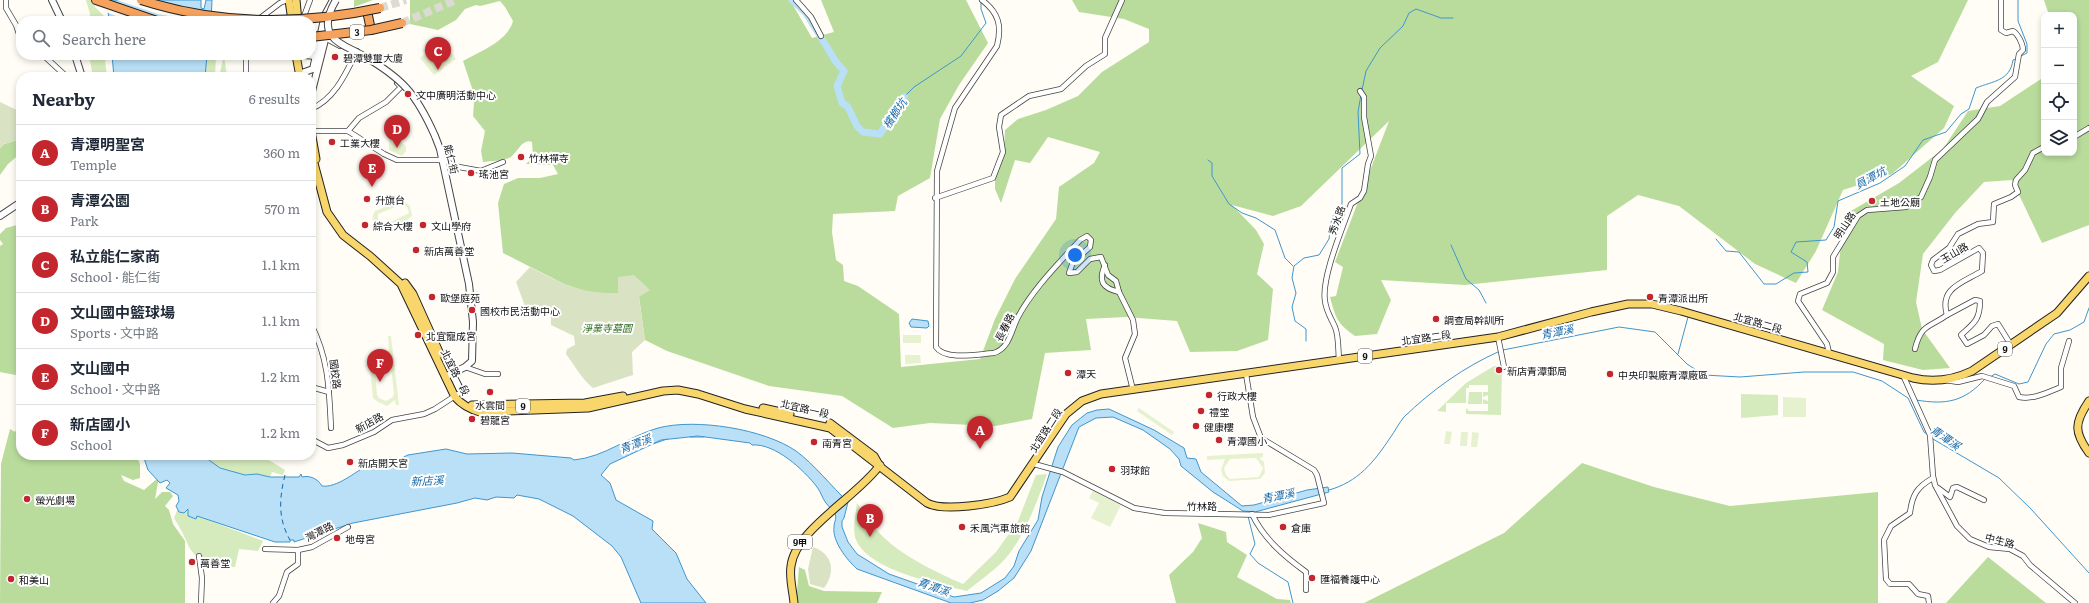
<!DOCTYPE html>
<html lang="en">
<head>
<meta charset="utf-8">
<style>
  body { margin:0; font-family:Literata,"Noto Sans TC",serif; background:#f2f2f3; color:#1f2937 }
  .controls { position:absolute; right:12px; top:12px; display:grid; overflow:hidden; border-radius:8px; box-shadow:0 2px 6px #0003 }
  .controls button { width:36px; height:36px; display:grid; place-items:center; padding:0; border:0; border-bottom:1px solid #e0e1e3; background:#fff; color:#1f2937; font:20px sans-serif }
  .you { position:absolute; left:1075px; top:255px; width:14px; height:14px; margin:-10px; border:3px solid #fff; border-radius:50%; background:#1a73e8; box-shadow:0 0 0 6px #1a73e833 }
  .badge { display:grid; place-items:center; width:26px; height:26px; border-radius:50%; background:#c4262e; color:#fff; font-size:13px; font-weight:700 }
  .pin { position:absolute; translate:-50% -33px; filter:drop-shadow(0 1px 2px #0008) }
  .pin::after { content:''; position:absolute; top:21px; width:14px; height:12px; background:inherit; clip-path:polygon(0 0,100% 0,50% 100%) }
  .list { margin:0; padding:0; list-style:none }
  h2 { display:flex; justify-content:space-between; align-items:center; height:52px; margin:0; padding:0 16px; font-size:17px }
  h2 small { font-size:13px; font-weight:400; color:#747a83 }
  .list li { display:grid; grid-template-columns:26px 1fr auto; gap:12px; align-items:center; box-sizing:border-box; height:56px; padding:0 16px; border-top:1px solid #e0e1e3 }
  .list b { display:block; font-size:15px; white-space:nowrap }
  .list p { margin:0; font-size:13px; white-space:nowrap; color:#747a83 }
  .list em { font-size:13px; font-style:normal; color:#747a83 }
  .icon { flex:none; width:22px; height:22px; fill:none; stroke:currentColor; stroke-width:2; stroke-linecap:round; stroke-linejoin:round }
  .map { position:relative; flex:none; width:2089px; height:603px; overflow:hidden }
  .search { position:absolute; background:#fff; box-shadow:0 2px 6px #0003; left:16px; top:16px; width:300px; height:44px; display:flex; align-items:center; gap:10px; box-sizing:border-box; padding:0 14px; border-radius:16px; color:#747a83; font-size:15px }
  .panel { position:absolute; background:#fff; box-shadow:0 2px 6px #0003; left:16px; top:72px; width:300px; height:388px; border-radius:16px }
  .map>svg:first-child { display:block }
  .green { fill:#d5ebbd }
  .forest { fill:#b9dc9c }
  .cemetery { fill:#d9e3c4 }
  .pitch { fill:#e6f2cf; fill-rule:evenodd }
  .water { fill:#b9e0f7; stroke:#3f96cf }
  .pier { fill:#fffdf5 }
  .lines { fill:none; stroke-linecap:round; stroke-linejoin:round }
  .stream { stroke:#3f96cf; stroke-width:1 }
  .river { stroke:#b9e0f7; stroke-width:7 }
  .ferry { stroke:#1768a6; stroke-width:1; stroke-dasharray:5 4; stroke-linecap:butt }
  .motorway-tunnel { stroke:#dbdad3; stroke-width:8; stroke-dasharray:8 4; stroke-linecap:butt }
  .minor-casing { stroke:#444; stroke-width:6 }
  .tertiary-casing { stroke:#444; stroke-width:8 }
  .primary-casing { stroke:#222; stroke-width:9 }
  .motorway-casing { stroke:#222; stroke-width:10 }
  .minor { stroke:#fff; stroke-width:4.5 }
  .tertiary { stroke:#fff; stroke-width:6 }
  .primary { stroke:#f9d66b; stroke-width:7 }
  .motorway { stroke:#f5a25d; stroke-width:8 }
  .tertiary-bridge-casing { stroke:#444; stroke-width:8; stroke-linecap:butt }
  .motorway-bridge-casing { stroke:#222; stroke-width:10; stroke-linecap:butt }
  .tertiary-bridge { stroke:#fff; stroke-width:6 }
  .motorway-bridge { stroke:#f5a25d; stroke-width:8 }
  .poi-dot { fill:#c4262e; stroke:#fff; stroke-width:1.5 }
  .labels { text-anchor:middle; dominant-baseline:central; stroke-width:4; stroke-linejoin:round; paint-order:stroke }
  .shield { fill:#fff; stroke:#585858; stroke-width:1 }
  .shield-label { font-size:9px; font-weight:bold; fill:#111 }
  .poi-label { font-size:10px; fill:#111; stroke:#fff; text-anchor:start }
  .street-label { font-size:10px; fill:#111; stroke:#fff }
  .park-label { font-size:10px; font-style:italic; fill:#2f6b1f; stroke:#fff }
  .water-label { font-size:11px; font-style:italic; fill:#1768a6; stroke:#fff }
</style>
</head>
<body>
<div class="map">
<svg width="2089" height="603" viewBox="0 0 2089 603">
  <rect width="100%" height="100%" fill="#fffdf5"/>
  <g class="green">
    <path d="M86,0H92L95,7L106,18L107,21H89L90,14Z"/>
    <path d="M89,55H110V58L105,61L107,77H93Z"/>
    <path d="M207,55H216L215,77H205Z"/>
    <path d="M224,55L227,77H219Z"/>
    <path d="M1494,366H1497V372L1501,373V366L1502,368L1501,415L1466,414V408L1469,411H1488V404H1483V399L1488,401V395L1483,397V392H1488V385H1469V388H1466V403H1446V412L1437,411L1466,383Z"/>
    <path d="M1469,392H1482V404H1468Z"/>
    <path d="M1741,394L1778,395V415L1741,418Z"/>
    <path d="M202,455H261L285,470L283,475L272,472L270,477L257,474L245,475L220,468Z"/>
    <path d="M1047,474C1037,502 1025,536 1005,559C994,571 979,581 967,591C938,584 872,571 857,542C851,531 856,515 857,503C863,511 868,521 875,528C895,553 934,571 963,584L996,552L1018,521L1036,475Z"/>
    <path d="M178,508L197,512L203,518L263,541L258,551L239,549L235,567H229L230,563L215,560L205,567C201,560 192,553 189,547C185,537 180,528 174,518Z"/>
  </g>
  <g class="forest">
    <path d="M354,0H373L354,7Z"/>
    <path d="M410,0H790L812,38L834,32L821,0H966L988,43L959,85L940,119L930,178L898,196L895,211L833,214L832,232L836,260L843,265L844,281L858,286L899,314L901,367L980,359L995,319L1015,279L1056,219L1059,187L1094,163L1100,152L1048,137L1030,163L1015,160L1001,203L995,189V174L1004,153L1005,130L1018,119L1046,110L1078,96L1102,72L1149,42V29L1124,19L1079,12L1072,0H1968L1938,62L1911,76L1954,106L1944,128L1892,174L1843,190L1816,251L1796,283L1755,264L1679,206L1638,195L1607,216V270L1465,285L1381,280L1391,300L1377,334L1355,336C1337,323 1336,319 1330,297L1336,296L1343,267L1335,262L1389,121L1301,206L1273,216L1232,205L1256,230L1264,244L1257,274L1273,289L1268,340L1237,351L1190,352L1177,321L1126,317L1086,319L1091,350L1045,353L1032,419L995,426L930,423L893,428L842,396L769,386L667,351L645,340L639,297L618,293H590L564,284L503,253L498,203L504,184L518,178H540L558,174L553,165L526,164L533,157L532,142C523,138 518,151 511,157C504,161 491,161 483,162L481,151L485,131L473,116L474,103L472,88L463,61C479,52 508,41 513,21L505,7L500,1L480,6L476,5L465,9L456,20L438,30L410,24Z"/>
    <path d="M2044,0H2089V225L2042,243L2012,180L1984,182L1955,213L1923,254L1916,302L1922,329L1950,368L1923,370L1883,360L1884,344L1822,310L1838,272L1844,215L1899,183L1943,149L1968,111L2000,106L2044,77V153H2074V15H2049Z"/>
    <path d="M21,139V153L8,164L0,175V148L4,144Z"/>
    <path d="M21,224V376L0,372V246L3,244L0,240V234L6,228Z"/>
    <path d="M21,420V455H136L140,464V478L133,480L121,475L124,481L144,490L159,477L155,499L162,492H170L173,496L165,506L169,510L173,524L185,541V603H0L1,464L10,429L15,432Z"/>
    <path d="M1582,463L1654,487L1730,506L1878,492V603H1364L1504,533Z"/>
    <path d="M1198,523L1226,532L1227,542L1247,555L1237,577L1277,599L1290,600L1291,603H1176L1169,575L1193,552L1202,538Z"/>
    <path d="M1988,557L2046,603H1946Z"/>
    <path d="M799,567L805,570L809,586L824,591L882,592L877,603H796Z"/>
  </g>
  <g class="cemetery">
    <path d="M0,102L21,112V139L4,144L0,148Z"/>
    <path d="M530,267C563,284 580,294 618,293V277L634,275L650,290L639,297L645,340L632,352L633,375L593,388C580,377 576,367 566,354L567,349L575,345L574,336L551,325V315L525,306L516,282Z"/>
    <path d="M813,547C833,554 836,572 824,588L810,584L808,569Z"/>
  </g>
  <g class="pitch">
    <path d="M440,39L456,59L434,75L420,58L425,54L423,50Z"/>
    <path d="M389,138L400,141L406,146V151L402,156L389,150Z"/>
    <path d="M403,200L410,206L412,216C405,223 386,231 377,228C372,222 371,218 375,211ZM400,205L407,207L409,213L387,224L378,223V214Z"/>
    <rect x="903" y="335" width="18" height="8"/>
    <path d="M388,336H391L399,405H396L395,400L387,406L378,402L373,398L369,359C373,350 380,346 389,351ZM378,353L387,354L390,358L394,393L393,397L386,401L379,398L377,395L374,361L375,355Z"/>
    <path d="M905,355H920L921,363L905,364Z"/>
    <path d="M1783,397L1806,398V417H1783Z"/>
    <path d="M1139,408L1174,432L1172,435L1137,411Z"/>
    <path d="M1446,431L1452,432L1450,444H1444Z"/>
    <path d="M1461,432H1468L1467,446H1460Z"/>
    <path d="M1472,432L1479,433L1477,447H1471Z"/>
    <path d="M1263,453V457L1259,458L1264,462L1265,473L1260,479L1229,481L1223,476L1221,470L1225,459L1207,460V456ZM1256,458L1263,468L1259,477L1230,479L1226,475L1224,468L1230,459Z"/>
    <path d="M1093,491L1121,505L1110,527L1091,518L1099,503L1089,498Z"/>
  </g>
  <g class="water">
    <path d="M107,0H201V8L204,9L206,0H212L211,21H109Z"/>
    <path d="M112,55H207L205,77H114Z"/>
    <path d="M912,319L928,321L929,326L927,328L911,327L909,323Z"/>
    <path d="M1109,409L1154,430L1184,448L1187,458L1196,459L1201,472L1242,506L1254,505L1307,490L1328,487L1329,492L1255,512L1243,511L1213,492L1181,466L1179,459L1170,449L1143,430L1113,417L1096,418L1079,427L1031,551L1014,578L998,591L983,600L970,603H951L857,569C847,560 832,541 834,527C834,521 838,518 834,512C832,509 828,506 826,503C822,498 821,492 817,487C804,470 775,443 752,445L750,443L698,436L661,440L610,464L601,475L610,483L616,500L653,521L652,529L676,553L687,579L706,603H641L621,557L612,546L573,516L539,499L517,495L514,498L496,497L487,500L475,498L457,503L353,523L294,542V540H290V542H275L197,516L196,519L188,516V509L184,513L179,512L176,506L179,501L178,495L166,488L170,483L167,480L160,483L148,470L143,455H202L220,468L245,475L257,474L270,477H299L301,474L302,477C310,475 318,479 322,486C337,488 355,472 368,465L372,463L375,466L397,460L408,455L446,449L467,454L512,453L571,458L574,460C605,457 629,436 658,428C696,418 764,429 796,451C814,464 832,487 848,502L844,518L842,521V527L848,542L857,554L889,574L954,597L981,593L1005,578L1014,566L1019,551L1038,520L1042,497L1058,447L1072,425L1087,413L1097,410Z"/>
  </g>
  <g class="pier">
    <path d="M105,0L158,20L164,21H130L123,19L106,12Z"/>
    <path d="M117,0H150L214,13L213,21H195L158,14Z"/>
  </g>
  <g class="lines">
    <g class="stream">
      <path d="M2018,0V21L2027,44V53L2021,56"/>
      <path d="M1362,90L1366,71L1380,48L1403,26L1409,13L1416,9L1441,18H1453"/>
      <path d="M904,97L914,87L961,56L986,23L981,9V3"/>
      <path d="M1208,160L1212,163V176L1229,204L1242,213L1256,218L1275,230L1285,258L1293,266"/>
      <path d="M1716,239L1726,251L1739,252L1764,284H1776L1794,273L1808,272L1807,262L1791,252L1796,242L1826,240L1834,227L1838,201L1880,183L1905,166L1923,140L1946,132L1961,114L1969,109L1976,88C1993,81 2010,81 2013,60L2017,59"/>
      <path d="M1451,245L1466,279L1479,290L1486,303"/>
      <path d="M1306,341V329L1295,321L1292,307L1296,293L1292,278L1294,266L1304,258L1319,255L1329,239L1332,217L1342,205V168L1360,154L1358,112L1361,95"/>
      <path d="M1503,350L1619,327L1655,332L1687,364L1704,375L1740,377L1804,372H1853L1882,381L1908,398L1924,432L1927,434"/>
      <path d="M1678,354L1688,317"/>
      <path d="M1990,377L1995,374L2019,384L2028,382L2046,344L2054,334L2070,330L2084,322L2089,308"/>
      <path d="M1916,400C1946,405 1964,402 1985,379"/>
      <path d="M690,437H704"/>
      <path d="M1933,439L1999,478L2031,509L2089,573"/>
      <path d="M653,444L667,439"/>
      <path d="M1329,490C1358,482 1374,462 1390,438C1395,431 1399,423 1404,417C1432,390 1464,367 1500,351"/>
      <path d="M1248,516L1255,544L1250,554L1258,563L1288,582L1293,603"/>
    </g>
    <path class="river" d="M792,0L806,13L836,62L844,71L837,86L842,103L848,107L857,126L863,132L880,134L904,97"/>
    <path class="ferry" d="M285,475C279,499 278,519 290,540"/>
    <g class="motorway-tunnel">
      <path d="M380,8L406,0"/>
      <path d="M402,23L456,0"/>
    </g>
    <defs>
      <g id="minor">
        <path d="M6,0V8L16,25L21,40"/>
        <path d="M796,0L811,17L821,36"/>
        <path d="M982,0C999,13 1002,26 997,46L955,108L937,171L936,347C945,361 979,354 994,353C1009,348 1011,332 1017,319C1031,291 1059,263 1080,240L1087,236L1091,240L1090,247L1073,262L1069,273L1077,272L1090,259L1101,257L1108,275L1116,281L1119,292L1133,320L1135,334L1125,358L1133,390"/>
        <path d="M259,19L280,3L287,0"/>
        <path d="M303,19L310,0"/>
        <path d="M327,39L340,46"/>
        <path d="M43,55L67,77"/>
        <path d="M246,77V55"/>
        <path d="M311,109C335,99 346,73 357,51"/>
        <path d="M311,131H348L384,154L397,160H442L459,167L481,171L503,162"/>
        <path d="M348,131L359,118L386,102L401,87L397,83"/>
        <path d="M2074,137L2089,128"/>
        <path d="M935,198L993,178L1003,152L999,127L1001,115L1029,96L1061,89L1086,66L1105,54V38L1122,0"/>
        <path d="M1105,265C1098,281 1102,288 1119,292"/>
        <path d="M311,324C329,360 329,389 331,428"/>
        <path d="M1498,337L1504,367"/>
        <path d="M2011,345L1998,324L1992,326L1984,335L1967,344L1961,335C1974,323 1980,320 1980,301L1975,300L1947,315C1939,288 1962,283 1982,271L1983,253L1979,248L1940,270L1934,271L1931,265L1933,260L1949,248L1958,234L1978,224L1993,222L1994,204L2011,197L2018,192L2015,185L2016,180L2025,170L2033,153L2044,147"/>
        <path d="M1915,349C1921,324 1929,328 1947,315"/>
        <path d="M1829,353L1827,344L1798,301L1800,294L1827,283L1833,272V257L1858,216L1867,210L1906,207L1921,197L1930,177L1935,160L1978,119L1987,102L2015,77L2019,54L2023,50C2023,44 2018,34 2013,31L2006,33L2001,30V0"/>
        <path d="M1339,360C1338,349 1339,337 1335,327C1331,318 1326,311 1325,301C1321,278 1343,227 1351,204L1360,198L1364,191L1368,164L1371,156L1364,117V97L1360,91"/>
        <path d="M465,367L485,374H498"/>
        <path d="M1903,375L1930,435L1933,476L1935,485L1957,526L1970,539L1989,547L2010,549L2023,556L2030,565L2075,603"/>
        <path d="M1945,380L1958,382L1982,376L2014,386L2019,397C2034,400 2048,392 2061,387V368L2069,341"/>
        <path d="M311,387L329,392"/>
        <path d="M311,439L328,448L343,445L374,432L392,420L424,414L435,409L458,394"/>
        <path d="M1034,464L1063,472L1134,508L1165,513L1269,515L1324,503L1317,475L1314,470L1261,438L1253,417L1246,374"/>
        <path d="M1938,488L1950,497L1953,488L1957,487L1984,500"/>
        <path d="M1252,514C1264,539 1284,556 1306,572V590"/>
        <path d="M265,549L298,550L312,547L348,527"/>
        <path d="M199,556L202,578L201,603"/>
        <path d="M273,603L279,596L287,572L298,564V550"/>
        <path d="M1929,603L1928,596L1918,594L1909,584H1890L1886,579L1884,540L1891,526L1910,513C1912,495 1917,487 1933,478"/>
      </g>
      <g id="tertiary">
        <path d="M52,0L62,21"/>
        <path d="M75,55L82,77"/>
        <path d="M304,55L316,56"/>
        <path d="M299,74L313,69L325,15L333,0"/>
        <path d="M311,95L327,32"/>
        <path d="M435,136L440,149L469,284L473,322L472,361L465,367L445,377"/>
        <path d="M0,216L21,202"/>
      </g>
      <g id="primary">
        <path d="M289,0L292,21"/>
        <path d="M296,0L298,21"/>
        <path d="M296,55L300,77"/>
        <path d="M311,131L316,159"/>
        <path d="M311,152L327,212L343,235L370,256L401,284L455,397C462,405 469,409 480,412L588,408L663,391L678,390L698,394L745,409L830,428L927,503C944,512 994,504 1010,497L1066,414L1082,401L1101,394L1498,337L1591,312L1628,304H1652L1681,311L1913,378C1934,383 1953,380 1972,371L2057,313L2089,276"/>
        <path d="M405,283L413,294L440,354"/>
        <path d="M2089,401C2074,423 2074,432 2089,453"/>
        <path d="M472,405L585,403L623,396"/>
        <path d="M763,408L790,414"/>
        <path d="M830,423L874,456L878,463"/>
        <path d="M794,603C793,591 789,578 791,566C795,530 858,496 880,465"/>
      </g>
      <g id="motorway">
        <path d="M96,0L157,21"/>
        <path d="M367,11L371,30"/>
      </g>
    </defs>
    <use href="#minor" class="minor-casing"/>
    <use href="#tertiary" class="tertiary-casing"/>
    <use href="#primary" class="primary-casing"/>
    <use href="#motorway" class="motorway-casing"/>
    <use href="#minor" class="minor"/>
    <use href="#tertiary" class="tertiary"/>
    <use href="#primary" class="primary"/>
    <use href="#motorway" class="motorway"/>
    <defs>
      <path id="tertiary-bridge" d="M336,0C330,10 324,24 331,35C338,45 352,49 362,55C402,78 416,93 435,136"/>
      <g id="motorway-bridge">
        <path d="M141,0C219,25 301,25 380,8"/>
        <path d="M311,37L371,30L402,23"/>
      </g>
    </defs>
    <use href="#tertiary-bridge" class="tertiary-bridge-casing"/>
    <use href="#motorway-bridge" class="motorway-bridge-casing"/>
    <use href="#tertiary-bridge" class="tertiary-bridge"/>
    <use href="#motorway-bridge" class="motorway-bridge"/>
  </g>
  <g class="poi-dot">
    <circle cx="335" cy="57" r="4"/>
    <circle cx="408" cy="94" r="4"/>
    <circle cx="332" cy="142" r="4"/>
    <circle cx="521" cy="157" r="4"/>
    <circle cx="471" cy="173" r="4"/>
    <circle cx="367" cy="199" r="4"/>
    <circle cx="1872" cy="201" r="4"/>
    <circle cx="365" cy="225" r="4"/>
    <circle cx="423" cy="225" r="4"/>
    <circle cx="416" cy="250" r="4"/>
    <circle cx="432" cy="297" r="4"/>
    <circle cx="1650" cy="297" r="4"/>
    <circle cx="472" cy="310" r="4"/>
    <circle cx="1436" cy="319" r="4"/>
    <circle cx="418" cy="335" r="4"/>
    <circle cx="1499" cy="370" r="4"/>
    <circle cx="1068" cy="373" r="4"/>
    <circle cx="1610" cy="374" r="4"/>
    <circle cx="490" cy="392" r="4"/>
    <circle cx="1209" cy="395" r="4"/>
    <circle cx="1201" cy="411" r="4"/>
    <circle cx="472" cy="419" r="4"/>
    <circle cx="1196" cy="426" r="4"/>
    <circle cx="1219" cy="440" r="4"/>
    <circle cx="814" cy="442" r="4"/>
    <circle cx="350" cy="462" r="4"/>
    <circle cx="1112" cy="469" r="4"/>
    <circle cx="27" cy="499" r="4"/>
    <circle cx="962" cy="527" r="4"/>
    <circle cx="1283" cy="527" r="4"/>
    <circle cx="337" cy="538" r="4"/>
    <circle cx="192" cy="562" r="4"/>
    <circle cx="1312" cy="578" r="4"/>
    <circle cx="11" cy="579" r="4"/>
  </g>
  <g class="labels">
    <g class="shield">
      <rect x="350" y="25" width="14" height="14" rx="3"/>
      <rect x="1998" y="342" width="14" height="14" rx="3"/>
      <rect x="1358" y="349" width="14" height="14" rx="3"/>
      <rect x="516" y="399" width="14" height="14" rx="3"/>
      <rect x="788" y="535" width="24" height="14" rx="3"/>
    </g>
    <g class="shield-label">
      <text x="357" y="32">3</text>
      <text x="2005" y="349">9</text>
      <text x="1365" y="356">9</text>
      <text x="523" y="406">9</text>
      <text x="800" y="542">9甲</text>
    </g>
    <g class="poi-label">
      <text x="343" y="57">碧潭雙璽大廈</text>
      <text x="416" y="94">文中廣明活動中心</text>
      <text x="340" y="142">工業大樓</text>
      <text x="529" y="157">竹林禪寺</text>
      <text x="479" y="173">瑤池宮</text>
      <text x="375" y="199">升旗台</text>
      <text x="1880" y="201">土地公廟</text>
      <text x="373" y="225">綜合大樓</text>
      <text x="431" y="225">文山學府</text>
      <text x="424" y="250">新店萬善堂</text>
      <text x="440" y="297">歐堡庭苑</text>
      <text x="1658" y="297">青潭派出所</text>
      <text x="480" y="310">國校市民活動中心</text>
      <text x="1444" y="319">調查局幹訓所</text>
      <text x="426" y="335">北宜寵成宮</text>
      <text x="1507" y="370">新店青潭郵局</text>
      <text x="1076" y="373">潭天</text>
      <text x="1618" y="374">中央印製廠青潭廠區</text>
      <text x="1217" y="395">行政大樓</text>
      <text x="490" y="404" text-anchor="middle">水雲間</text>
      <text x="1209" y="411">禮堂</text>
      <text x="480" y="419">碧龍宮</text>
      <text x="1204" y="426">健康樓</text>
      <text x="1227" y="440">青潭國小</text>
      <text x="822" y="442">南青宮</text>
      <text x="358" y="462">新店開天宮</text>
      <text x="1120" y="469">羽球館</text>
      <text x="35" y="499">螢光劇場</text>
      <text x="970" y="527">禾風汽車旅館</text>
      <text x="1291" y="527">倉庫</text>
      <text x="345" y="538">地母宮</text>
      <text x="200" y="562">萬善堂</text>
      <text x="1320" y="578">匯福養護中心</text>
      <text x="19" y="579">和美山</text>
    </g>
    <g class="street-label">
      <text transform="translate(452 159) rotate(76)">能仁街</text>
      <text transform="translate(1336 220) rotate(-71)">秀水路</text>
      <text transform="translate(1844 225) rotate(-56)">明山路</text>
      <text transform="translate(1954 252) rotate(-30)">玉山路</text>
      <text transform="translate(1758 322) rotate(16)">北宜路二段</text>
      <text transform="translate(1004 327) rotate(-63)">長春路</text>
      <text transform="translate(1426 337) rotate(-8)">北宜路二段</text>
      <text transform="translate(456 372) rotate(63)">北宜路一段</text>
      <text transform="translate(336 374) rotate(83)">國校路</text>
      <text transform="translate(805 408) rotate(13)">北宜路一段</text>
      <text transform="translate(369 422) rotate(-29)">新店路</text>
      <text transform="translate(1045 430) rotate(-57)">北宜路二段</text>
      <text x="1202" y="505">竹林路</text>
      <text transform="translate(319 531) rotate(-27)">灣潭路</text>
      <text transform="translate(2000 540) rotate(15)">中生路</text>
    </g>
    <g class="park-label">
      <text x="607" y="327">淨業寺墓園</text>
    </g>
    <g class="water-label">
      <text transform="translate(894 113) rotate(-56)">檳榔坑</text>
      <text transform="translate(1870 177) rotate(-28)">員潭坑</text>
      <text transform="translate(1557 331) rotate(-11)">青潭溪</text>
      <text transform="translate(1946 437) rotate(35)">青潭溪</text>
      <text transform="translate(635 443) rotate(-21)">青潭溪</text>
      <text transform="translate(427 480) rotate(-3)">新店溪</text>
      <text transform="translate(1278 495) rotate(-11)">青潭溪</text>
      <text transform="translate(934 586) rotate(19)">青潭溪</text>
    </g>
  </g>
</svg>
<div class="controls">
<button>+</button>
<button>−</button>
<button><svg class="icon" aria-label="locate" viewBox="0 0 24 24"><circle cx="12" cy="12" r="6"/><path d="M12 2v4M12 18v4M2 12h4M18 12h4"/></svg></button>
<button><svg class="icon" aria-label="layers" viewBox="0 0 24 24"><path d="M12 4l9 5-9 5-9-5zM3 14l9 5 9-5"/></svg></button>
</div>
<div class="you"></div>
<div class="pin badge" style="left:980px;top:449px">A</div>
<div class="pin badge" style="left:870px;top:537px">B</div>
<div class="pin badge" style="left:438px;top:70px">C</div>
<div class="pin badge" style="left:397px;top:148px">D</div>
<div class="pin badge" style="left:372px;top:187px">E</div>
<div class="pin badge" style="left:380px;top:382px">F</div>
<div class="search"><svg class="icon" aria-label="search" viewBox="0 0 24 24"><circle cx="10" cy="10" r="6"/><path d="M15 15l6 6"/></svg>Search here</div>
<section class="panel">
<h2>Nearby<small>6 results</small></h2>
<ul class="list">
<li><span class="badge">A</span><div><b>青潭明聖宮</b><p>Temple</p></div><em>360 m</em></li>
<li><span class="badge">B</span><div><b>青潭公園</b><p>Park</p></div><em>570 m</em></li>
<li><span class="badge">C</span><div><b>私立能仁家商</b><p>School · 能仁街</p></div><em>1.1 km</em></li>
<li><span class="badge">D</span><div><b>文山國中籃球場</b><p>Sports · 文中路</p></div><em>1.1 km</em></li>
<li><span class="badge">E</span><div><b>文山國中</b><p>School · 文中路</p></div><em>1.2 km</em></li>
<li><span class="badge">F</span><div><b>新店國小</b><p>School</p></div><em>1.2 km</em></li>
</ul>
</section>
</div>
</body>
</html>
